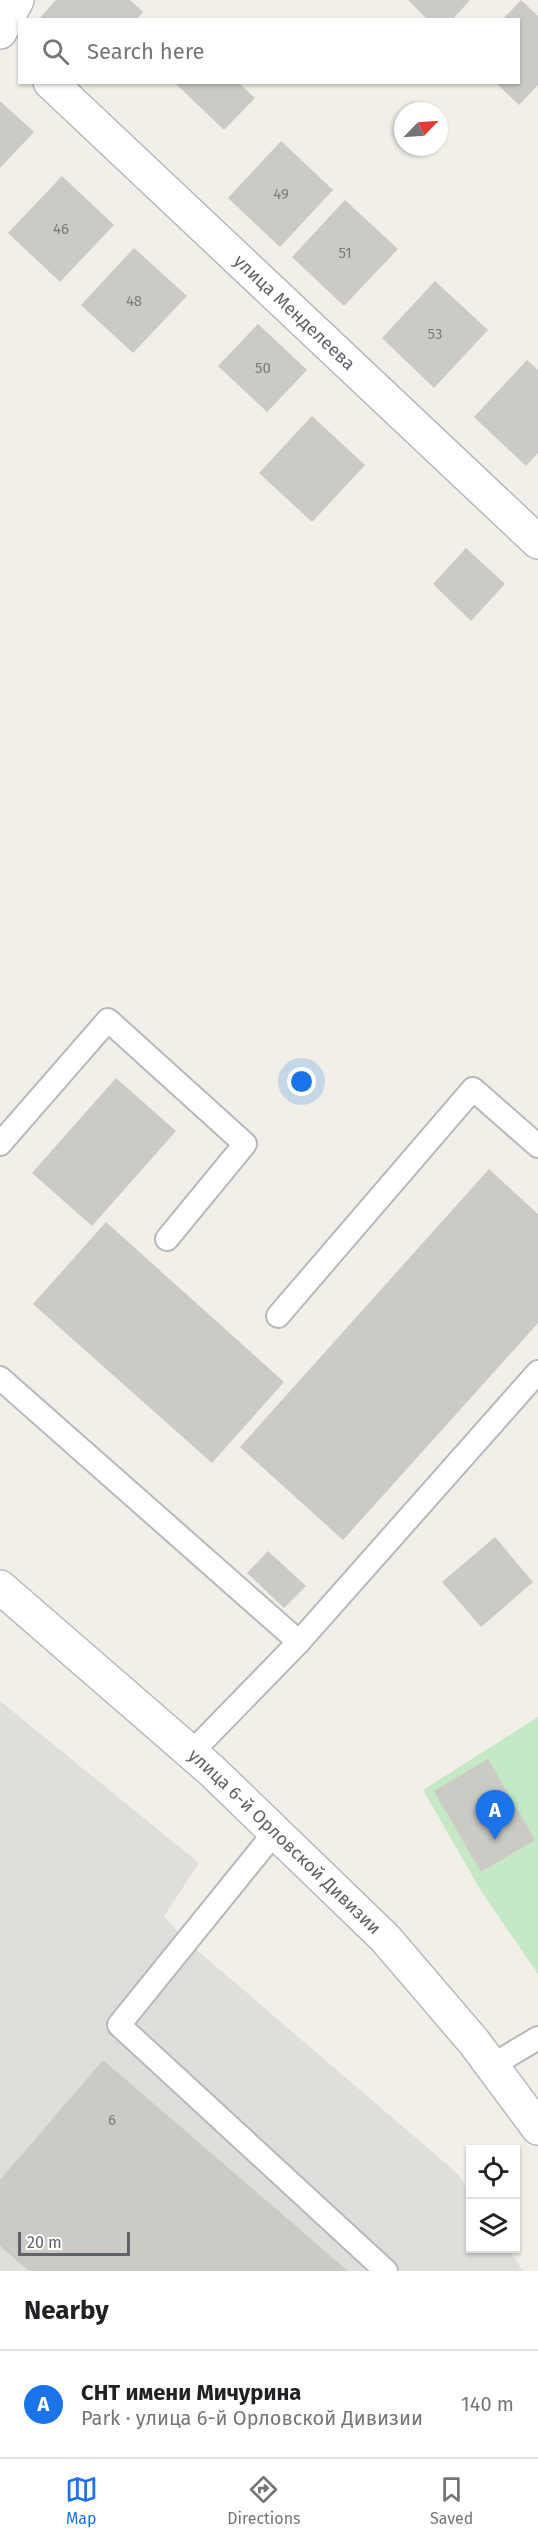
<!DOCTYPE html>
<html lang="en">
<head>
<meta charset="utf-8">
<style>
  body { margin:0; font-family:"Fira Sans",sans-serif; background:#f6f6f6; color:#202124 }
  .controls { position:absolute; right:18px; bottom:18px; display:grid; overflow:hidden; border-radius:0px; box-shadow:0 2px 4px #0004 }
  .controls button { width:54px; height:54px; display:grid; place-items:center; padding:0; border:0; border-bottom:2px solid #e0e0e0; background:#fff; color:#202124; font:30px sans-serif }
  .compass { position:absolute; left:394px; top:102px; width:54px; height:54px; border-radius:50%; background:#fff; box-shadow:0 2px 4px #0004; rotate:65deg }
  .scale { position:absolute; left:18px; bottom:15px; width:112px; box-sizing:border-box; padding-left:6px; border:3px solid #5f6368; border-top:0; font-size:16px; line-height:21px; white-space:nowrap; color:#5f6368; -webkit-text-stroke:4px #fff; paint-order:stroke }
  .you { position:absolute; left:302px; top:1082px; width:21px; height:21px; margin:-15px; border:4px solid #fff; border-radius:50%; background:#1a73e8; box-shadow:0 0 0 9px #1a73e833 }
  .badge { display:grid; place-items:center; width:39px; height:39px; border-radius:50%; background:#1a73e8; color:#fff; font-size:20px; font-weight:700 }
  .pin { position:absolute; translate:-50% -50px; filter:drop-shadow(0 2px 3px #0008) }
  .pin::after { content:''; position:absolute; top:32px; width:21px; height:18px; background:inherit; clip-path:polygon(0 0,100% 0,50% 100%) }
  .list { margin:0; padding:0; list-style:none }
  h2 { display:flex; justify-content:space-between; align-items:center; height:78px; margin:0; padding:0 24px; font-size:26px }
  h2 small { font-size:20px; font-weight:400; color:#757577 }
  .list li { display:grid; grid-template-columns:39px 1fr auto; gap:18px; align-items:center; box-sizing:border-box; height:108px; padding:0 24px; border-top:2px solid #e0e0e0 }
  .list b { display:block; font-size:22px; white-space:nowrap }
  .list p { margin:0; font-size:20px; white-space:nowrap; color:#757577 }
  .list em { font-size:20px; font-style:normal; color:#757577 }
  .icon { flex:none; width:33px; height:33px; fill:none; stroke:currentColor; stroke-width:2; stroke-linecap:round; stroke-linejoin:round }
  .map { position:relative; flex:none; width:538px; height:2271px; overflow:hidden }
  .search { position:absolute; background:#fff; box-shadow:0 2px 4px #0004; left:18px; right:18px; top:18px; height:66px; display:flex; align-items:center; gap:15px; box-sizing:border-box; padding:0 21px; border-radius:0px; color:#757577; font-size:22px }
  .sheet { height:186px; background:#fff }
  nav { display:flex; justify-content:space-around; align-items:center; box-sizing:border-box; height:84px; border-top:2px solid #e0e0e0; background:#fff; font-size:16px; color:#757577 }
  nav a { display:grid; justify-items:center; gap:3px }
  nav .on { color:#1a73e8 }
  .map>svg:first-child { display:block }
  .industrial { fill:#e0deda }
  .green { fill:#c5e8c5 }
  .building { fill:#cccac5 }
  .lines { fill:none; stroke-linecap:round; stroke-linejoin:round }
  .lane-casing { stroke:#b5b8bc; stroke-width:26 }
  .street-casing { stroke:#b5b8bc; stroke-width:36 }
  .secondary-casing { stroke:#b6babf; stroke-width:36 }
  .lane { stroke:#fff; stroke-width:22 }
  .street { stroke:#fff; stroke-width:33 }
  .secondary { stroke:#fff; stroke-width:33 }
  .labels { text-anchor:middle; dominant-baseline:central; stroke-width:4.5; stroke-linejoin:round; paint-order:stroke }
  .number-label { font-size:15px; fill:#7a7d7f }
  .street-label { font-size:18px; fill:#5f6368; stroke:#fff }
</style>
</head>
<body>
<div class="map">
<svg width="538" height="2271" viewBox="0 0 538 2271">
  <rect width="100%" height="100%" fill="#f1efe8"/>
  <path class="industrial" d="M0,1701L199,1863L164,1916L185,1940L458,2174L470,2193V2248L508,2249L523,2271H0Z"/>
  <path class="green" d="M538,1717V1974L481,1891L423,1790Z"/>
  <g class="building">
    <path d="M56,0H130L143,12L136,20H38Z"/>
    <path d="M408,0H470L452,20H428Z"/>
    <path d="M521,0L538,16V85L519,105L495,82H518V20H502Z"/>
    <path d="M177,82H238L255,98L224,130L176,84Z"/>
    <path d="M0,101L34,132L0,168Z"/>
    <path d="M281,141L333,190L280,247L228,198Z"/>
    <path d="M62,176L114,225L60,282L8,233Z"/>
    <path d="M345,200L398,249L344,306L292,257Z"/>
    <path d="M134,248L187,296L133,353L81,305Z"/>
    <path d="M435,281L488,330L434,388L382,338Z"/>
    <path d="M258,324L307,370L267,412L218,366Z"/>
    <path d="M527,360L538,370V453L526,466L474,417Z"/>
    <path d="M312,416L365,465L312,522L259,473Z"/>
    <path d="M466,548L505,584L471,621L433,584Z"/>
    <path d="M116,1078L176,1131L92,1226L32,1173Z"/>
    <path d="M489,1169L538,1214V1323L343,1540L240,1447Z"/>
    <path d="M106,1222L284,1382L212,1463L33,1304Z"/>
    <path d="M495,1537L533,1582L481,1627L442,1582Z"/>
    <path d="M268,1551L306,1586L284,1608L247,1573Z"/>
    <path d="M488,1759L535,1840L481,1872L434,1791Z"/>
    <path d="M103,2060L348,2271H29L0,2246V2180Z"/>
  </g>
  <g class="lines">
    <defs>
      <g id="lane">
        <path d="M0,1144L108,1020L245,1144L167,1239"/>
        <path d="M278,1316L473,1089L538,1146"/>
        <path d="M0,1378L299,1642"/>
        <path d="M191,1753L299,1642L538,1372"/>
        <path d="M275,1832L119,2025L386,2271"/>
        <path d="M491,2066L538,2038"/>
      </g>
      <g id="street">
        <path d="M0,32L17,0"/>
        <path id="s1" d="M50,82L538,542"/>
      </g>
      <g id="secondary">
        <path id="s2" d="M0,1587L211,1770L385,1938L474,2042L538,2128"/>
      </g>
    </defs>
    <use href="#lane" class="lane-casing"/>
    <use href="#street" class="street-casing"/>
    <use href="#secondary" class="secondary-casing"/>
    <use href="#lane" class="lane"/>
    <use href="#street" class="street"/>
    <use href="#secondary" class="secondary"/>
  </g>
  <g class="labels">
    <g class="number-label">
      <text x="281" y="194">49</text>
      <text x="61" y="229">46</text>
      <text x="345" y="253">51</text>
      <text x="134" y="301">48</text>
      <text x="435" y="334">53</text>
      <text x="263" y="368">50</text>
      <text x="112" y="2120">6</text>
    </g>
    <g class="street-label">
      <text stroke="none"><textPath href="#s1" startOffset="336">улица Менделеева</textPath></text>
      <text stroke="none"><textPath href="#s2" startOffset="382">улица 6-й Орловской Дивизии</textPath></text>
    </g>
  </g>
</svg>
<div class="controls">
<button><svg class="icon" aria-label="locate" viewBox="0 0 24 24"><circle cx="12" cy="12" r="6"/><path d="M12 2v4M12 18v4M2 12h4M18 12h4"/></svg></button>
<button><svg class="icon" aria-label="layers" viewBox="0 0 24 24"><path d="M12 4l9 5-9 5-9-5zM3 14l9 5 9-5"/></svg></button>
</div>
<svg class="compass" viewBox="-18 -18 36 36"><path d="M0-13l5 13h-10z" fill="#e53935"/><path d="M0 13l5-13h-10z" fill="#757577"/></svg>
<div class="scale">20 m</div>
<div class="you"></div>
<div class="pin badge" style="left:495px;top:1840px">A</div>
<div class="search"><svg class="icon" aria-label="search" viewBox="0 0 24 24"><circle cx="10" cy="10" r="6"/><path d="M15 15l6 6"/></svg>Search here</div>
</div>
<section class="sheet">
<h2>Nearby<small></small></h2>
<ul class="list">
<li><span class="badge">A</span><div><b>СНТ имени Мичурина</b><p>Park · улица 6-й Орловской Дивизии</p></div><em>140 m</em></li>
</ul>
</section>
<nav>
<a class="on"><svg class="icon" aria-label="map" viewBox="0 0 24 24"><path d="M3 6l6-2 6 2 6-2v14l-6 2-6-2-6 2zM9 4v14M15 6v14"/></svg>Map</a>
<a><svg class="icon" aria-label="directions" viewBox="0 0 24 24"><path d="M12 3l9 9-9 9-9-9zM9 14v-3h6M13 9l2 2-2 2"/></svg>Directions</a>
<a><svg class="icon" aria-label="saved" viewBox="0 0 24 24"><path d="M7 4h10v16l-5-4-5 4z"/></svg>Saved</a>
</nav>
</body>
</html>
